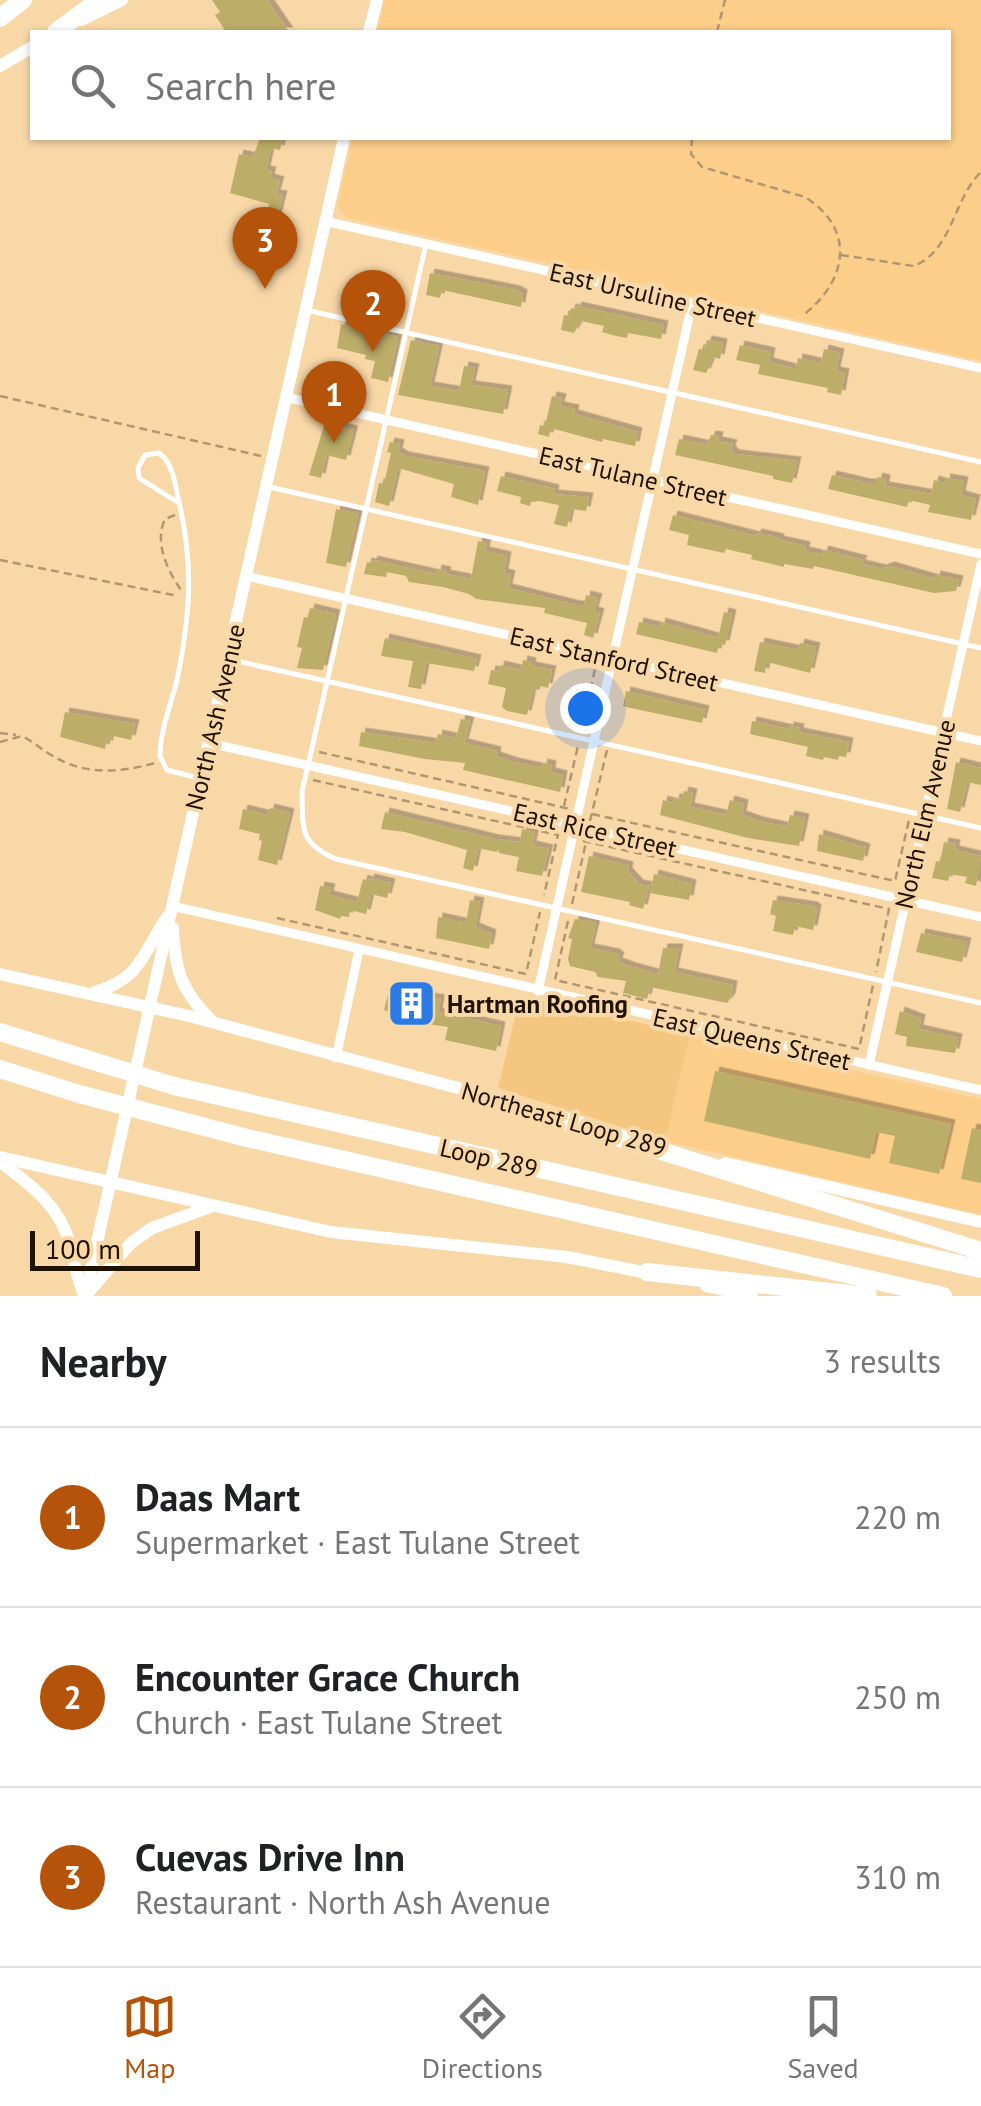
<!DOCTYPE html>
<html lang="en">
<head>
<meta charset="utf-8">
<style>
  body { margin:0; font-family:"PT Sans",sans-serif; background:#f2f2f2; color:#202124 }
  .scale { position:absolute; left:30px; bottom:25px; width:170px; box-sizing:border-box; padding-left:10px; border:5px solid #201200; border-top:0; font-size:28px; line-height:35px; white-space:nowrap; color:#201200; -webkit-text-stroke:8px #f9d8a8; paint-order:stroke }
  .you { position:absolute; left:585px; top:708px; width:35px; height:35px; margin:-25px; border:8px solid #fff; border-radius:50%; background:#1a73e8; box-shadow:0 0 0 15px #1a73e833 }
  .badge { display:grid; place-items:center; width:65px; height:65px; border-radius:50%; background:#b45309; color:#fff; font-size:32px; font-weight:700 }
  .pin { position:absolute; translate:-50% -82px; filter:drop-shadow(0 2px 5px #0008) }
  .pin::after { content:''; position:absolute; top:52px; width:35px; height:30px; background:inherit; clip-path:polygon(0 0,100% 0,50% 100%) }
  .list { margin:0; padding:0; list-style:none }
  h2 { display:flex; justify-content:space-between; align-items:center; height:130px; margin:0; padding:0 40px; font-size:42px }
  h2 small { font-size:32px; font-weight:400; color:#757577 }
  .list li { display:grid; grid-template-columns:65px 1fr auto; gap:30px; align-items:center; box-sizing:border-box; height:180px; padding:0 40px; border-top:2px solid #e0e0e0 }
  .list b { display:block; font-size:38px; white-space:nowrap }
  .list p { margin:0; font-size:32px; white-space:nowrap; color:#757577 }
  .list em { font-size:32px; font-style:normal; color:#757577 }
  .icon { flex:none; width:55px; height:55px; fill:none; stroke:currentColor; stroke-width:2; stroke-linecap:round; stroke-linejoin:round }
  .map { position:relative; flex:none; width:981px; height:1296px; overflow:hidden }
  .search { position:absolute; background:#fff; box-shadow:0 2px 8px #0004; left:30px; right:30px; top:30px; height:110px; display:flex; align-items:center; gap:25px; box-sizing:border-box; padding:0 35px; border-radius:0px; color:#757577; font-size:38px }
  .sheet { height:670px; background:#fff }
  nav { display:flex; justify-content:space-around; align-items:center; box-sizing:border-box; height:140px; border-top:2px solid #e0e0e0; background:#fff; font-size:28px; color:#757577 }
  nav a { display:grid; justify-items:center; gap:5px }
  nav .on { color:#b45309 }
  .map>svg:first-child { display:block }
  .built { fill:#fcce89 }
  .green { fill:#f4c680 }
  .building { fill:#bcad68; filter:url(#shadow) }
  .lines { fill:none; stroke-linecap:round; stroke-linejoin:round }
  .path { stroke:#b19670; stroke-width:2.5; stroke-dasharray:8 5; stroke-linecap:butt }
  .lane { stroke:#fff; stroke-width:5 }
  .street { stroke:#fff; stroke-width:9 }
  .secondary { stroke:#fff; stroke-width:12 }
  .highway { stroke:#fff; stroke-width:18 }
  .labels { text-anchor:middle; dominant-baseline:central; stroke-width:8; stroke-linejoin:round; paint-order:stroke }
  .street-label { font-size:25px; fill:#201200; stroke:#f9d8a8 }
  .poi-label { font-size:25px; font-weight:bold; fill:#201200; stroke:#f9d8a8; text-anchor:start }
</style>
</head>
<body>
<div class="map">
<svg width="981" height="1296" viewBox="0 0 981 1296">
  <defs>
    <filter id="shadow"><feDropShadow dx="4.5" dy="-4.5" stdDeviation="0" flood-color="#0004"/></filter>
  </defs>
  <rect width="100%" height="100%" fill="#f9d8a8"/>
  <g class="built">
    <path d="M384,0H981V361L347,218L340,212L338,202L353,138H948V32H377Z"/>
    <path d="M690,1034L981,1099V1215L665,1141Z"/>
  </g>
  <path class="green" d="M520,996L690,1034L665,1141L498,1088Z"/>
  <g class="building">
    <path d="M212,0H267L289,32H226L215,15L220,12Z"/>
    <path d="M260,138H283L280,150L271,148L266,170L272,171L270,178L280,181L276,194L283,195L276,222L283,224L276,255L258,252L269,204L230,193L239,154L253,157Z"/>
    <path d="M430,273L516,290L523,294L521,307L442,290L440,298L426,295Z"/>
    <path d="M577,306L664,325L661,339L628,333L627,338L616,336L602,332L604,326L581,321L574,333L561,330L564,315L569,316L571,308L576,309Z"/>
    <path d="M341,324L398,337L388,382L371,378L375,361L365,359L366,355L337,348Z"/>
    <path d="M411,340L439,346L430,386L459,391L464,366L475,368L471,385L508,390L503,414L398,395Z"/>
    <path d="M707,340L723,343L720,359L713,357L706,373L693,370L699,349L704,350Z"/>
    <path d="M740,345L771,352L769,362L796,369L798,358L821,363L824,349L840,353L836,371L845,373L841,395L827,392L828,388L758,374L760,365L736,360Z"/>
    <path d="M552,396L562,398L560,406L575,409L574,414L638,432L635,446L603,439L602,442L551,428L549,437L538,434L540,425L545,426Z"/>
    <path d="M325,423L353,430V433L346,460L326,455L321,478L309,475Z"/>
    <path d="M711,435L719,436L718,441L733,444L731,450L735,454L797,461L792,483L773,479V476L675,455L679,439L707,445Z"/>
    <path d="M390,442L400,444L398,452L405,456L485,471L478,505L451,497L454,484L398,468L389,506L375,502L379,483L384,484L391,453L387,452Z"/>
    <path d="M832,475L866,483H876L878,477L886,479L885,486L931,494L934,480L945,483L946,478L964,481L961,495L976,499L971,520L928,512L930,505L909,500L907,507L828,489Z"/>
    <path d="M501,476L555,489L554,494L589,497L586,511L571,509L567,527L554,524L559,505L539,501L531,502L530,506L520,503L521,497L497,491Z"/>
    <path d="M336,509L358,514L346,567L326,563Z"/>
    <path d="M673,515L756,536L757,533L780,538L779,540L806,546L805,551L822,555L824,550L863,560L861,564L882,569L890,566L935,579L936,575L959,580L956,591L934,593L814,566L813,569L784,564V567L751,559L752,555L726,549L724,553L687,545L689,535L669,530Z"/>
    <path d="M478,541L487,543L485,551L507,556L504,573L511,575L508,588L576,605H584L586,595L598,598L594,611L600,613L593,638L584,635L587,623L544,613L545,608L476,599L469,594L443,587L409,582L406,576L387,572L386,577L364,574L367,562L372,563L373,560L436,574L437,569L447,571L446,574L471,579Z"/>
    <path d="M310,608L336,614L323,670L297,668L302,648L297,647L304,617L308,618Z"/>
    <path d="M724,612L732,614L725,645L719,644L717,653L636,634L639,622L660,627L661,622L718,638Z"/>
    <path d="M385,638L477,659L474,671L426,663L421,689L408,687L413,661L381,656Z"/>
    <path d="M760,642L798,650L800,643L816,647L810,673L771,663L766,664L765,673L754,671Z"/>
    <path d="M523,660L532,662L531,666L552,670L548,688L537,685L535,694H532L527,715L507,711L502,707L506,688L488,684L491,670L498,671L500,665L521,670Z"/>
    <path d="M626,691L705,710L702,723L626,707L623,706Z"/>
    <path d="M65,712L135,724L131,740L114,736L113,741L107,739L105,749L60,737Z"/>
    <path d="M461,719L470,721L464,743L497,751L496,756L514,762L542,768L543,763L552,765L551,772L563,775L560,792L463,770L465,763L425,759L359,746L361,732L436,743L438,734L456,738Z"/>
    <path d="M752,721L789,729V726L800,728L799,732L849,742L846,757L839,756L838,760L824,757L823,760L806,756L808,747L750,734Z"/>
    <path d="M956,762L981,768V785L967,782L960,812L947,809Z"/>
    <path d="M684,791L693,793L690,807L726,815L730,800L744,804L742,815L759,821L787,827L790,815L805,818L799,846L748,838L660,815L663,800L674,803L675,798L682,799Z"/>
    <path d="M270,808L290,813L277,865L258,860L262,841L259,840L260,834L239,829L243,809L268,815Z"/>
    <path d="M385,812L495,839L520,842L522,829L535,832L532,845L549,849L542,876L516,871L519,857L499,853L498,849L497,852L478,848L473,871L463,868L467,850L405,832L381,829Z"/>
    <path d="M819,834L866,848L863,861L817,851Z"/>
    <path d="M944,842L956,844L955,850L981,856L976,886L965,883L967,877L950,874L948,881L932,878L936,861L940,862Z"/>
    <path d="M589,856L629,866L628,872L639,884L649,886L643,909L629,905L630,902L581,892Z"/>
    <path d="M654,874L692,884L689,900L650,893Z"/>
    <path d="M370,878L391,883L387,898L371,894L366,914L350,910L349,917L341,916L340,919L315,910L320,886L331,888L329,895L357,902L363,879L369,881Z"/>
    <path d="M470,900L480,902L475,927L492,934L489,949L436,938L438,917L466,923Z"/>
    <path d="M773,900L813,906L817,909L813,930L795,926L793,935L773,931L776,916L770,914Z"/>
    <path d="M575,919L596,923L590,948L615,953L620,957L618,962L632,967L658,974L663,948H679L674,972L733,985L731,998L727,1003L650,987L647,999L623,993L626,981L598,977L595,972L570,966L568,959L572,939L568,938Z"/>
    <path d="M921,933L967,942L962,962L916,952Z"/>
    <path d="M389,990L441,999L438,1012L501,1026L496,1051L445,1040L448,1027L414,1022L384,1010Z"/>
    <path d="M900,1011L921,1019L919,1029L958,1038L955,1053L906,1046L907,1037L895,1034Z"/>
    <path d="M715,1071L951,1124L939,1174L889,1163L895,1136L876,1132L870,1159L704,1121Z"/>
    <path d="M972,1128L981,1130V1183L961,1179Z"/>
  </g>
  <g class="lines">
    <g class="path">
      <path d="M717,32L725,0"/>
      <path d="M692,138L691,154L702,167L805,197C857,230 847,282 802,316"/>
      <path d="M841,255L914,266C953,250 953,199 981,172"/>
      <path d="M0,396L261,456"/>
      <path d="M175,515L165,519C154,542 167,570 181,590"/>
      <path d="M0,560L178,596"/>
      <path d="M582,728L595,669"/>
      <path d="M0,733L16,735"/>
      <path d="M0,742L22,736C34,742 43,751 55,757C86,776 123,772 155,763"/>
      <path d="M319,752L570,809"/>
      <path d="M313,780L558,835L544,895"/>
      <path d="M564,806L578,746"/>
      <path d="M592,814L895,881L909,820"/>
      <path d="M590,821L607,750"/>
      <path d="M583,841L889,909L876,972"/>
      <path d="M572,904L587,838"/>
      <path d="M277,918L526,974L540,912"/>
      <path d="M568,921L555,980L859,1049L873,985"/>
    </g>
    <g class="lane">
      <path d="M426,244L302,792C303,829 299,843 336,859L981,1003"/>
      <path d="M306,310L981,462"/>
      <path d="M269,487L981,648"/>
      <path d="M179,503L139,478L138,468L145,455L159,453C174,464 175,485 179,502C194,566 190,616 177,680C171,704 160,731 160,756L167,770L198,778"/>
      <path d="M228,659L981,828"/>
    </g>
    <g class="street">
      <path d="M324,221L981,368"/>
      <path d="M285,397L981,554"/>
      <path d="M246,576L981,741"/>
      <path d="M209,743L981,917"/>
      <path d="M172,906L981,1090"/>
      <path d="M538,991L692,304"/>
      <path d="M336,1058L359,950"/>
      <path d="M869,1065L981,564"/>
    </g>
    <g class="secondary">
      <path d="M81,20L122,0"/>
      <path d="M369,32L377,0"/>
      <path d="M0,66L32,47"/>
      <path d="M173,928C175,970 181,991 212,1021"/>
      <path d="M0,974L189,1016L488,1096L556,1118"/>
      <path d="M95,992C142,978 142,954 167,917"/>
      <path d="M0,1157L331,1232L567,1257L652,1274"/>
      <path d="M0,1162C31,1185 59,1205 70,1244C75,1262 76,1279 85,1296"/>
      <path d="M725,1163L981,1222"/>
      <path d="M706,1286L752,1296"/>
      <path d="M87,1294L131,1243L152,1228L210,1207"/>
      <path d="M85,1296L344,138"/>
    </g>
    <g class="highway">
      <path d="M0,18L23,0"/>
      <path d="M56,32L99,0"/>
      <path d="M0,1032L174,1086L981,1269"/>
      <path d="M0,1069L79,1094L247,1138L943,1296"/>
      <path d="M549,1116L981,1251"/>
      <path d="M647,1272L868,1296"/>
    </g>
  </g>
  <defs>
    <symbol id="building-square" viewBox="-11 -11 22 22"><rect x="-9" y="-9" width="18" height="18" rx="4" fill="#2b7be6" stroke="#f9d8a8"/><path d="M-4-6H4V6H1V3H-1V6H-4ZM-2.5-4.3h1.7v1.8h-1.7ZM.8-4.3h1.7v1.8H.8ZM-2.5-1h1.7V.8h-1.7ZM.8-1h1.7V.8H.8Z" fill="#fff"/></symbol>
  </defs>
  <g fill-rule="evenodd">
    <use href="#building-square" x="384" y="976" width="55" height="55"/>
  </g>
  <g class="labels">
    <g class="street-label">
      <text transform="translate(653 295) rotate(13)">East Ursuline Street</text>
      <text transform="translate(633 476) rotate(13)">East Tulane Street</text>
      <text transform="translate(614 659) rotate(13)">East Stanford Street</text>
      <text transform="translate(215 717) rotate(-77)">North Ash Avenue</text>
      <text transform="translate(925 814) rotate(-77)">North Elm Avenue</text>
      <text transform="translate(595 830) rotate(13)">East Rice Street</text>
      <text transform="translate(752 1039) rotate(13)">East Queens Street</text>
      <text transform="translate(564 1119) rotate(16)">Northeast Loop 289</text>
      <text transform="translate(489 1158) rotate(13)">Loop 289</text>
    </g>
    <g class="poi-label">
      <text x="447" y="1004">Hartman Roofing</text>
    </g>
  </g>
</svg>
<div class="scale">100 m</div>
<div class="you"></div>
<div class="pin badge" style="left:334px;top:443px">1</div>
<div class="pin badge" style="left:373px;top:352px">2</div>
<div class="pin badge" style="left:265px;top:289px">3</div>
<div class="search"><svg class="icon" aria-label="search" viewBox="0 0 24 24"><circle cx="10" cy="10" r="6"/><path d="M15 15l6 6"/></svg>Search here</div>
</div>
<section class="sheet">
<h2>Nearby<small>3 results</small></h2>
<ul class="list">
<li><span class="badge">1</span><div><b>Daas Mart</b><p>Supermarket · East Tulane Street</p></div><em>220 m</em></li>
<li><span class="badge">2</span><div><b>Encounter Grace Church</b><p>Church · East Tulane Street</p></div><em>250 m</em></li>
<li><span class="badge">3</span><div><b>Cuevas Drive Inn</b><p>Restaurant · North Ash Avenue</p></div><em>310 m</em></li>
</ul>
</section>
<nav>
<a class="on"><svg class="icon" aria-label="map" viewBox="0 0 24 24"><path d="M3 6l6-2 6 2 6-2v14l-6 2-6-2-6 2zM9 4v14M15 6v14"/></svg>Map</a>
<a><svg class="icon" aria-label="directions" viewBox="0 0 24 24"><path d="M12 3l9 9-9 9-9-9zM9 14v-3h6M13 9l2 2-2 2"/></svg>Directions</a>
<a><svg class="icon" aria-label="saved" viewBox="0 0 24 24"><path d="M7 4h10v16l-5-4-5 4z"/></svg>Saved</a>
</nav>
</body>
</html>
